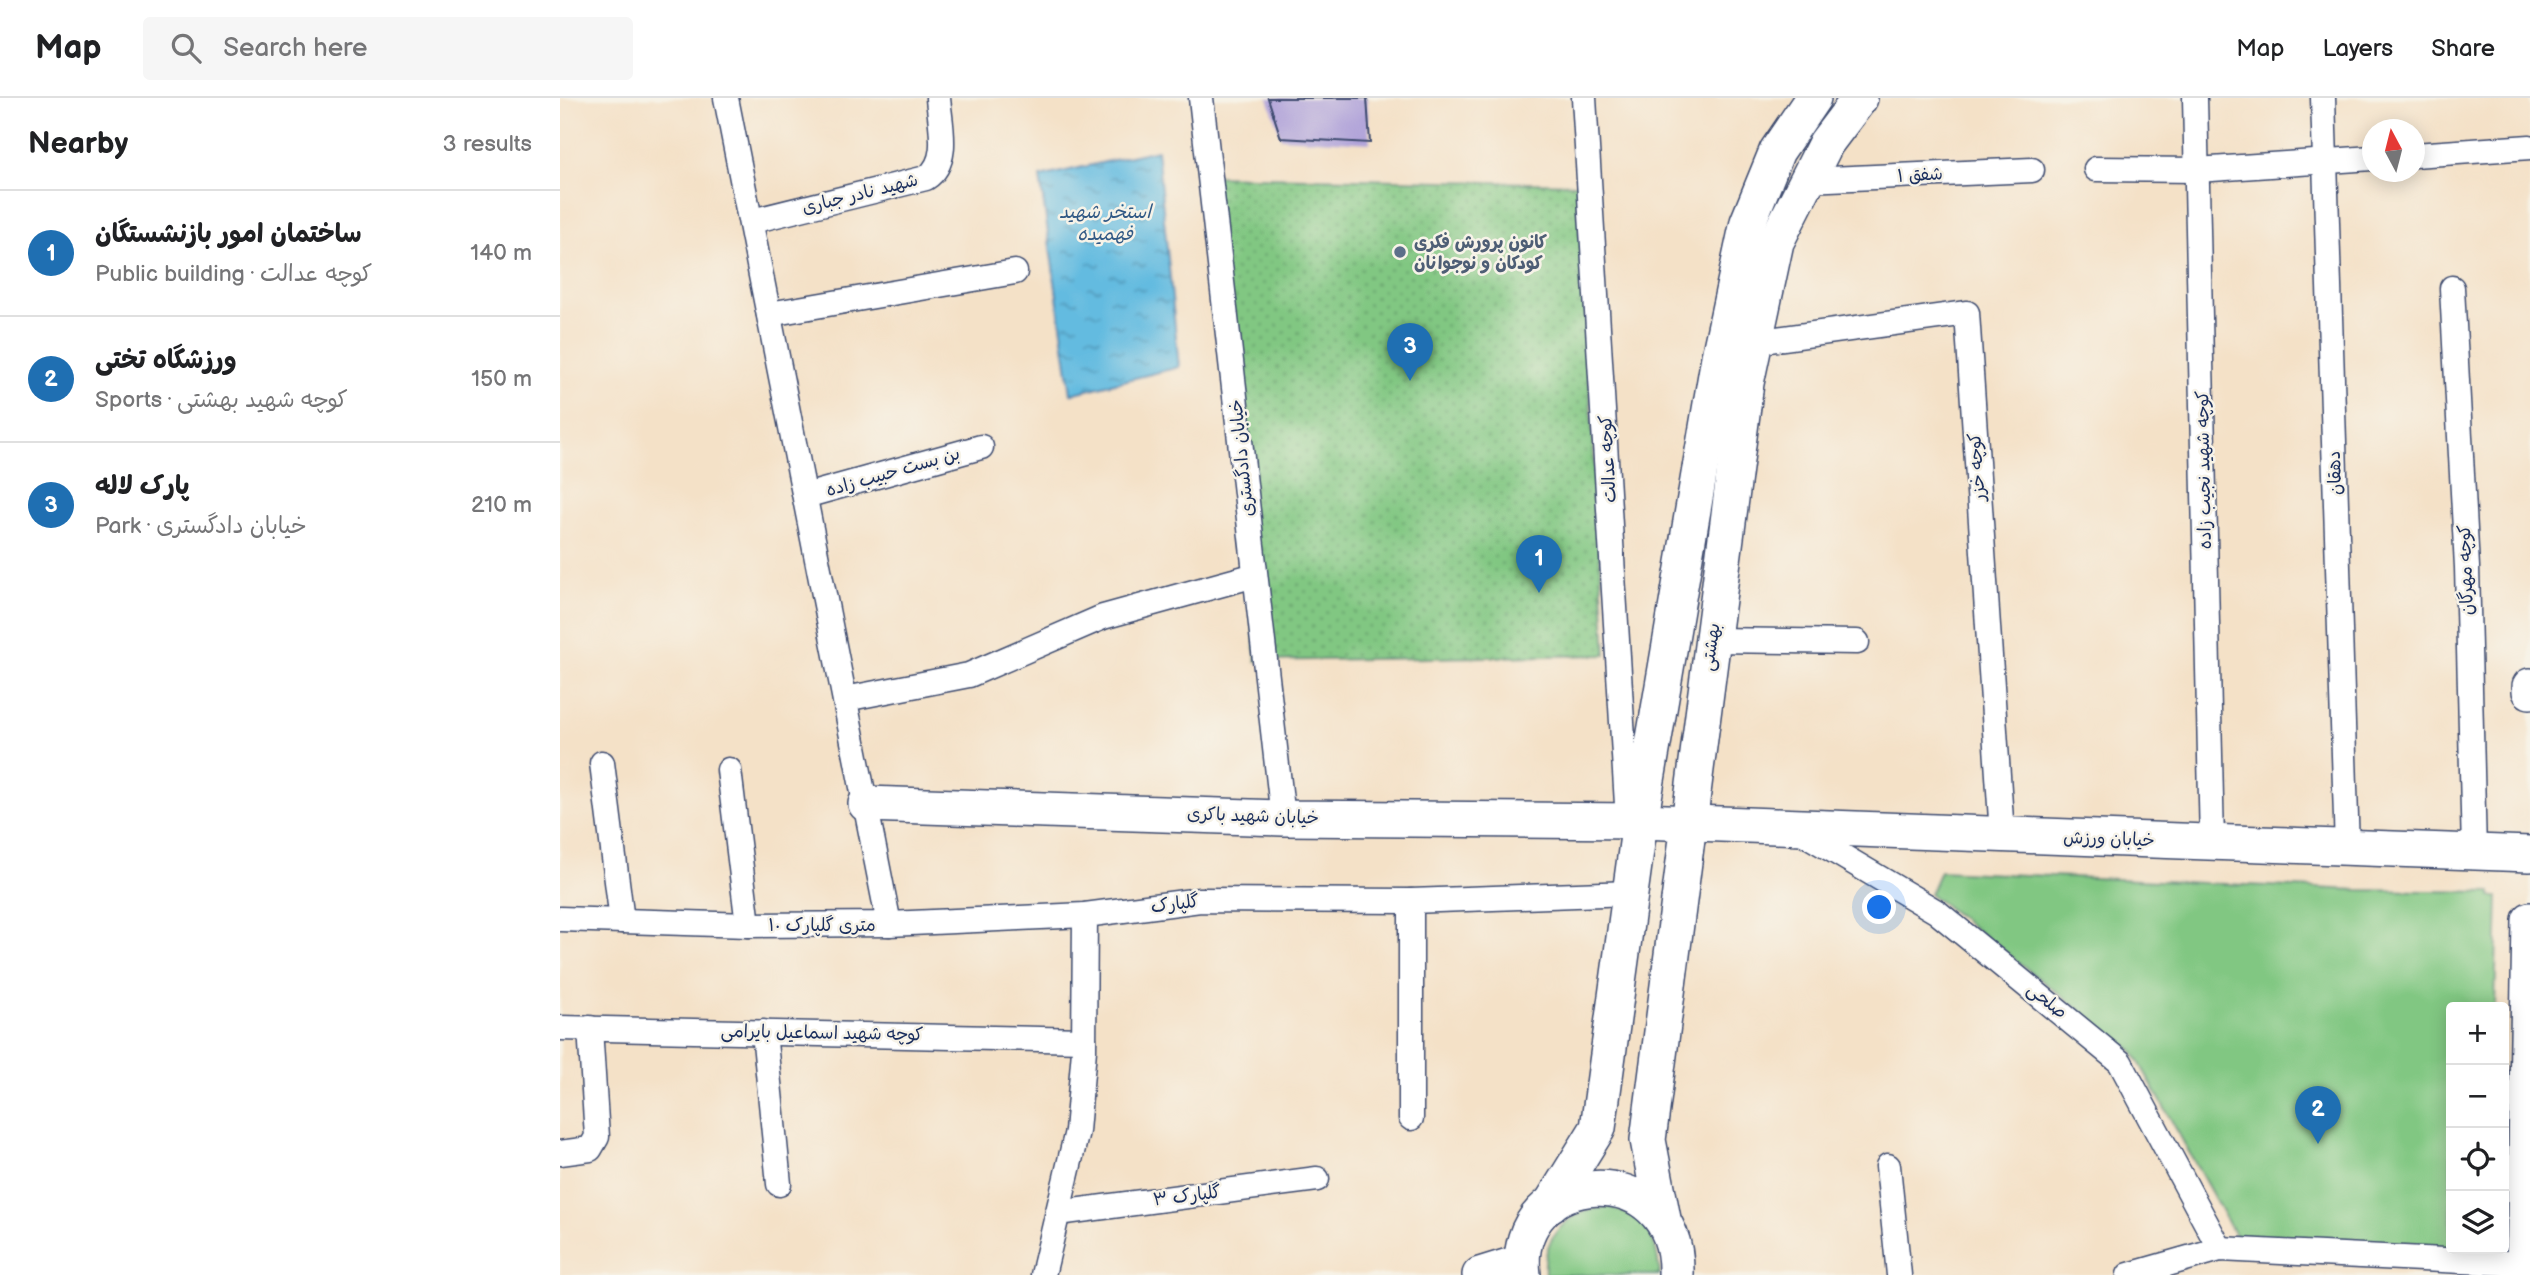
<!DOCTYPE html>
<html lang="en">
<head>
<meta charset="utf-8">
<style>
  body { margin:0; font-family:"Balsamiq Sans","Playpen Sans Arabic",sans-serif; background:#f6f6f6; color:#202124 }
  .controls { position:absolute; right:21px; bottom:21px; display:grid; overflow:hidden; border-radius:7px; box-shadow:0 4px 18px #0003 }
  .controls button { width:63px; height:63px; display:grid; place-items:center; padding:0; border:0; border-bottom:2px solid #e0e0e0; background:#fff; color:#202124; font:35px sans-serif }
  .compass { position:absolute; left:1802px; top:21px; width:63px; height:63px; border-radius:50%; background:#fff; box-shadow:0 4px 18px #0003; rotate:353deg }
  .you { position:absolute; left:1320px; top:810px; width:24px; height:24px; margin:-18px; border:5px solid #fff; border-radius:50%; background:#1a73e8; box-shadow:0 0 0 10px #1a73e833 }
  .badge { display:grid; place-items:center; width:46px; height:46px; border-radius:50%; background:#1f6fb2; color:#fff; font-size:23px; font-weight:700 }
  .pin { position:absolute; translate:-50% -58px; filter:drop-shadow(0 2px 4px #0008) }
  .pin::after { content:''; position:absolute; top:37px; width:24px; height:21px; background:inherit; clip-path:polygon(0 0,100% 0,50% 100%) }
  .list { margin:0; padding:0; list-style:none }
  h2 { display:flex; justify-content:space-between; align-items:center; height:91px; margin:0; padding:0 28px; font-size:30px }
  h2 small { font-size:23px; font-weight:400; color:#757577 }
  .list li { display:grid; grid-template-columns:46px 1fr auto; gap:21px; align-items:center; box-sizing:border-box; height:126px; padding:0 28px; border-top:2px solid #e0e0e0 }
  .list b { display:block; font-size:26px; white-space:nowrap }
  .list p { margin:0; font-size:23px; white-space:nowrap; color:#757577 }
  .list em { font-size:23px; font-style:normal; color:#757577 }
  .icon { flex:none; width:38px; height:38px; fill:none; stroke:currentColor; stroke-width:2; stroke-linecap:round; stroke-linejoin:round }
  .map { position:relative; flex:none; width:1970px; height:1177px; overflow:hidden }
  header { display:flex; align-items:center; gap:42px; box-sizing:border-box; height:98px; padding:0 35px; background:#fff; border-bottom:2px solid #e0e0e0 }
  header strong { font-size:33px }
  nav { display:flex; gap:38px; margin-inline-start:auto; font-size:24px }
  .search { width:490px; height:63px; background:#f6f6f6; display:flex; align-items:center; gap:18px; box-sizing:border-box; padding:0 24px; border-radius:7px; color:#757577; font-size:26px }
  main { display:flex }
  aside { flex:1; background:#fff }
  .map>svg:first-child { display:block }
  .grass { fill:#81c782; stroke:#4e7b70; stroke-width:2 }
  .park { fill:url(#park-dots); stroke:#4e7b70; stroke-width:2 }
  .water { fill:url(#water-ripples); stroke:#3f759f; stroke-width:2 }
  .building { fill:#b0a3d9 }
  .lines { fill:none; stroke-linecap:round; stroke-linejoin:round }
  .street-casing { stroke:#3c4a6e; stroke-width:27 }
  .secondary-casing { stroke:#3c4a6e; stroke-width:38 }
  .street { stroke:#fff; stroke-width:24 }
  .secondary { stroke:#fff; stroke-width:35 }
  .service-dot { fill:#5c6f8a; stroke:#f7f3e8; stroke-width:2.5 }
  .labels { text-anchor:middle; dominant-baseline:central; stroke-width:5; stroke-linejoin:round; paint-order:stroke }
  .street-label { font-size:18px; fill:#1b2f5e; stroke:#f7f3e8 }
  .service-label { font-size:18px; font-weight:bold; fill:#4e5e75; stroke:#f7f3e8; text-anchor:start }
  .water-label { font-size:19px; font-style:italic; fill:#315985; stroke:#f7f3e8 }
</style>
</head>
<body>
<header>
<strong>Map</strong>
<div class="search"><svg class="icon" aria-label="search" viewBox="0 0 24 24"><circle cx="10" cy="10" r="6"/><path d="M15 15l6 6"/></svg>Search here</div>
<nav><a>Map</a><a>Layers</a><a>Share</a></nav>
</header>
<main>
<aside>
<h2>Nearby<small>3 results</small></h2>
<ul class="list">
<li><span class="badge">1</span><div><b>ساختمان امور بازنشستگان</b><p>Public building · کوچه عدالت</p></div><em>140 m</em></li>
<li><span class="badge">2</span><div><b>ورزشگاه تختی</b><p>Sports · کوچه شهید بهشتی</p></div><em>150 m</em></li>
<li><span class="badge">3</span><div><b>پارک لاله</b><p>Park · خیابان دادگستری</p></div><em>210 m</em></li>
</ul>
</aside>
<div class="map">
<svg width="1970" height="1177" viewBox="0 0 1970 1177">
  <defs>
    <pattern id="park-dots" width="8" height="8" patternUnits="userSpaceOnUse" patternTransform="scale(1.75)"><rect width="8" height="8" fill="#81c782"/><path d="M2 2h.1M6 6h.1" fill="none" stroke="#69a26e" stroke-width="1.8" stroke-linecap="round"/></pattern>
    <pattern id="water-ripples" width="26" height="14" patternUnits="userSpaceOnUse" patternTransform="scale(1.75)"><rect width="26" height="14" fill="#63bbe0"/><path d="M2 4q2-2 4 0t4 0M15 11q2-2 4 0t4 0" fill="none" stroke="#5198b9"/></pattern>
  </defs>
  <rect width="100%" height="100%" fill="#f7f3e8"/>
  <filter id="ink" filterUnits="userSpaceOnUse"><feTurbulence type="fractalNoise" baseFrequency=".0143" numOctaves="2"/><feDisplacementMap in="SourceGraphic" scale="14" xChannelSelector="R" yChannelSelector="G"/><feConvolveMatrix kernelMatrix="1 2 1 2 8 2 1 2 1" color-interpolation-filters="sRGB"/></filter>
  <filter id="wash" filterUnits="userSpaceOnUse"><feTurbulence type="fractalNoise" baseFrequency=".00686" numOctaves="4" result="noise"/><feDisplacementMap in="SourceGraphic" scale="28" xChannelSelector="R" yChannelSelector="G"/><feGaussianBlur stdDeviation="1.57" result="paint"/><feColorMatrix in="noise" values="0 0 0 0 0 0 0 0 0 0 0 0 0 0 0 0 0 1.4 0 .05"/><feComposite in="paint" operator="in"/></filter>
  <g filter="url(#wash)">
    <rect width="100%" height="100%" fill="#f4e1c7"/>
    <g class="grass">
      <path d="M1380,773L1798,792L1931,794V799H1938L1935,909H1891V1151H1930V1155L1696,1151L1676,1139L1573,953L1370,796Z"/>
      <path d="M1049,1109C1090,1121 1095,1137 1100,1177H985C982,1136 1009,1112 1049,1109Z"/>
    </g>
    <path class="park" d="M652,78L1017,86L1046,557L696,563Z"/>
    <path class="water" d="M597,52L619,269L511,296L480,79Z"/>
    <g id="blocks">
      <path class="building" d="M708,0H807L810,45L721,40Z"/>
    </g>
  </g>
  <g filter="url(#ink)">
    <use href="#blocks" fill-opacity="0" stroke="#3c4a6e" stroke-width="2"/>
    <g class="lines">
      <defs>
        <g id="street">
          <path d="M166,0L329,826"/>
          <path d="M641,0L723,720"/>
          <path d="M1024,0L1068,723"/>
          <path d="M1635,0L1652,745"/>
          <path d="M1763,0L1787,751"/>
          <path d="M1854,57L1970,49"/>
          <path d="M1536,71L1637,72L1812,60"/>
          <path d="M1247,82L1472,72"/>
          <path d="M192,123L366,80C391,64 380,26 378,0"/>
          <path d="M1892,190L1907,469L1914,754"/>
          <path d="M209,216L455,174"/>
          <path d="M1195,244L1407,215L1442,737"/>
          <path d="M245,398L421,349"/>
          <path d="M1152,542L1297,544"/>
          <path d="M285,601L409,577L543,519L688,479"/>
          <path d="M42,665L62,823"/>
          <path d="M169,672L188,827"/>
          <path d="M1235,730L1377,814L1560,964L1660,1151"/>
          <path d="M0,821L188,827L329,826L525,817L640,802L851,803L1070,795"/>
          <path d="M0,930L524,942"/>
          <path d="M204,934L219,1086"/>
          <path d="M851,1020V803"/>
          <path d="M0,1055L30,1051L37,1039L30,930"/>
          <path d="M1328,1068L1339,1177"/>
          <path d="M498,1115L757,1081"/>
          <path d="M483,1177L517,1033L524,952L525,817"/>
          <path d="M1569,1177L1660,1151L1964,1166"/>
        </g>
        <g id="secondary">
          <path d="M1970,588V593"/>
          <path d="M306,706L723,720L1080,723L1970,756"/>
          <path d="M991,1106L1038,1030L1080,723L1159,259L1188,124L1217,53L1253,0"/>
          <path d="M1103,1121L1088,1042L1186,285L1216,144L1266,45L1300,0"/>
          <path d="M920,1177L962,1164"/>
          <path d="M963,1177C949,1068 1120,1055 1116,1177"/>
          <path d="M1964,1177L1970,822"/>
        </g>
      </defs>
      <use href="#street" class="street-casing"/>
      <use href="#secondary" class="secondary-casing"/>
      <use href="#street" class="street"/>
      <use href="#secondary" class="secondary"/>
    </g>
  </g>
  <circle class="service-dot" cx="840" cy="154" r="7"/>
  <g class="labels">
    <g class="street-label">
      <text transform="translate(1360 77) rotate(-3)">شفق ۱</text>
      <text transform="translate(300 96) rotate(-14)">شهید نادر جباری</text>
      <text transform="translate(682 360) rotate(-96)">خیابان دادگستری</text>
      <text transform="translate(1048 361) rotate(-93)">کوچه عدالت</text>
      <text transform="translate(1417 369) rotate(-94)">کوچه خزر</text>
      <text transform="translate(1644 372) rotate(-91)">کوچه شهید نجیب زاده</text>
      <text transform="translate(333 374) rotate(-16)">بن بست حبیب زاده</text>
      <text transform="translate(1775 375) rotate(-92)">دهقان</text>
      <text transform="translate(1906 472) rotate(-92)">کوچه مهرگان</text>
      <text transform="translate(1151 549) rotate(-82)">بهشتی</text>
      <text transform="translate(693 718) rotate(2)">خیابان شهید باکری</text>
      <text transform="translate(1549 741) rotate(2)">خیابان ورزش</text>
      <text transform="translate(615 806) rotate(-7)">گلپارک</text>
      <text x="262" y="827">۱۰ متری گلپارک</text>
      <text transform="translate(1487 903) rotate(39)">صلحی</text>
      <text transform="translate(262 935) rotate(1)">کوچه شهید اسماعیل بایرامی</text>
      <text transform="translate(627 1098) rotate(-7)">گلپارک ۳</text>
    </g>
    <g class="service-label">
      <text x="854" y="144">کانون پرورش فکری<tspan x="854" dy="21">کودکان و نوجوانان</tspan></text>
    </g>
    <g class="water-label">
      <text x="545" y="114">استخر شهید<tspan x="545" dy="22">فهمیده</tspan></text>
    </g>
  </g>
</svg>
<div class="controls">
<button>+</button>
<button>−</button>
<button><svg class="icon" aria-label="locate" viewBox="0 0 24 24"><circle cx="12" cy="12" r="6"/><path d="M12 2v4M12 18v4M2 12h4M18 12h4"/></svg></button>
<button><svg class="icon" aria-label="layers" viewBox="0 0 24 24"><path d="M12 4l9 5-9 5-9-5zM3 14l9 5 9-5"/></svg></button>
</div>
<svg class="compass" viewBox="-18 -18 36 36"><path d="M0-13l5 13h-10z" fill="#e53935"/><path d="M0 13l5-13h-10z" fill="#757577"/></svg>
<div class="you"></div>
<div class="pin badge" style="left:979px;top:495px">1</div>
<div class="pin badge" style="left:1758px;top:1046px">2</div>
<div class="pin badge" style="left:850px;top:283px">3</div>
</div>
</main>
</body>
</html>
